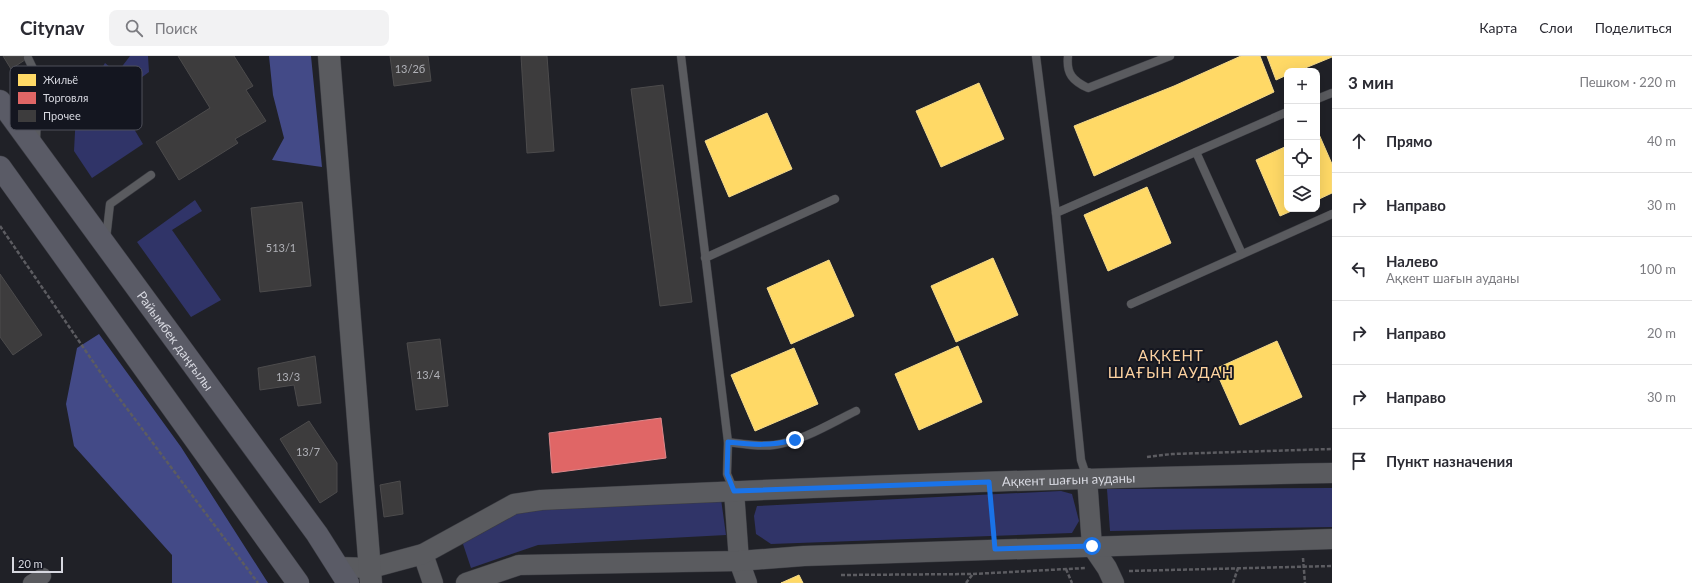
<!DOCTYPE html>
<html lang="ru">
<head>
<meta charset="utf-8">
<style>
  body { margin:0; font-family:Lato,sans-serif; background:#f2f2f3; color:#2b2b33 }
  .controls { position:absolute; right:12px; top:12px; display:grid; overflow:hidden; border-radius:8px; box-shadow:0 4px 16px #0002 }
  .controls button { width:36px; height:36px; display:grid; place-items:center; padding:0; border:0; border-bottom:1px solid #e1e1e2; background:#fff; color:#2b2b33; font:20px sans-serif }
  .scale { position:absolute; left:12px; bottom:10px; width:51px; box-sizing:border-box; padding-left:4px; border:2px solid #d7d8e0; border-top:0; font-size:11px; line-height:14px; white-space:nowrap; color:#d7d8e0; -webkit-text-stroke:3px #141620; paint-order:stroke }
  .stop { position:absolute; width:12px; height:12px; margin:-9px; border:3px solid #1a73e8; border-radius:50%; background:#fff }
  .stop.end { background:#1a73e8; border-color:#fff; box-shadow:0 1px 4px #0008 }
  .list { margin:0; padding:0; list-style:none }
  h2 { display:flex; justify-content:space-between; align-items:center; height:52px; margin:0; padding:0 16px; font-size:17px }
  h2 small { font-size:13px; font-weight:400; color:#7c7c81 }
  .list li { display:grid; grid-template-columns:26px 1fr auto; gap:12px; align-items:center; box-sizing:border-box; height:64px; padding:0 16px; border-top:1px solid #e1e1e2 }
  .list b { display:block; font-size:15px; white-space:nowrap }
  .list p { margin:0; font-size:13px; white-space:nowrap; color:#7c7c81 }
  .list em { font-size:13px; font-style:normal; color:#7c7c81 }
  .icon { flex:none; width:22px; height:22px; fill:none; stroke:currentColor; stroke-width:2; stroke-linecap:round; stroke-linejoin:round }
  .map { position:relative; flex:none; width:1332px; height:527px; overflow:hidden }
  header { display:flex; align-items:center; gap:24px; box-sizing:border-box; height:56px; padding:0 20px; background:#fff; border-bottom:1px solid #e1e1e2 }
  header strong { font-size:19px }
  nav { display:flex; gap:22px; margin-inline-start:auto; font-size:14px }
  .search { width:280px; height:36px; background:#f2f2f3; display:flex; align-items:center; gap:10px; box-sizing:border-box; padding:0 14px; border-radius:8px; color:#7c7c81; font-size:15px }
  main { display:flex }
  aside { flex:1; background:#fff }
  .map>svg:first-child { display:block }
  .green { fill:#303468 }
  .forest { fill:#434a87 }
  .homes { fill:#ffd966; stroke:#f3d98b }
  .shops { fill:#e06666; stroke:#dd888b }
  .building { fill:#3d3c3d; stroke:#4c4b4c }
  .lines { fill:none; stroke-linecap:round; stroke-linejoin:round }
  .service-casing { stroke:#3b3c42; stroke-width:9 }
  .minor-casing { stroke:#3b3c42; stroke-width:17 }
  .tertiary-casing { stroke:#3b3c42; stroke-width:21 }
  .secondary-casing { stroke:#3b3c42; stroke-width:23 }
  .trunk-casing { stroke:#3b3c42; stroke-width:23 }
  .path { stroke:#5c5c61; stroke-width:2.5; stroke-dasharray:4 2; stroke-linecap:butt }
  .service { stroke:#5a5b5f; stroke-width:8 }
  .minor { stroke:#5a5b5f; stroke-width:16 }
  .tertiary { stroke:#5a5b5f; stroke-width:20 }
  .secondary { stroke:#5a5b5f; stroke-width:22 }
  .trunk { stroke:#5a5b66; stroke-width:22 }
  .route { stroke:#1a73e8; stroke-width:5 }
  .labels { text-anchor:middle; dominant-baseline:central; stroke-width:4; stroke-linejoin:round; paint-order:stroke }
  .number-label { font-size:11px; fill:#b0b1b7 }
  .street-label { font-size:13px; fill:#d7d8e0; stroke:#141620 }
  .quarter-label { font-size:15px; letter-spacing:1px; fill:#fcd1a0; stroke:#141620 }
  .key { fill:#141620; stroke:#4e505a; stroke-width:1 }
  .key-label { font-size:11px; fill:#d7d8e0 }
</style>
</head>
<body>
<header>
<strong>Citynav</strong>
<div class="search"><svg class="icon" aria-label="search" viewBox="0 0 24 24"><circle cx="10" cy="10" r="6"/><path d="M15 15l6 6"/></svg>Поиск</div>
<nav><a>Карта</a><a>Слои</a><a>Поделиться</a></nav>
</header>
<main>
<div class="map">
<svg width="1332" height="527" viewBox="0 0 1332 527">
  <rect width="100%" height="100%" fill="#202127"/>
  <g class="green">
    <path d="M130,0H148L149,16L115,41L143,88L92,122L74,95L76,57L105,7L117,17Z"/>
    <path d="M195,144L202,155L172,174L221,244L191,261L137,186Z"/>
    <path d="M1332,432V471L1110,475L1107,433Z"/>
    <path d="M1061,435L1072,438L1079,465L1072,477L771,488L756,478L754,460L757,450Z"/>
    <path d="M721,443L726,479L538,489L471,512L462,485L522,453Z"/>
  </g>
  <g class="forest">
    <path d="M269,0H311L322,111L272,104L284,82L273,39Z"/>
    <path d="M99,278L181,391L268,527H172V499L74,390L66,348L77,292Z"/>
  </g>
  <g class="homes">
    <path d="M1241,0H1260L1274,36L1094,120L1074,70L1174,30Z"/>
    <path d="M1267,0H1332V1L1298,15H1287V19L1276,24Z"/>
    <path d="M979,27L1004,83L941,111L916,55Z"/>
    <path d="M767,57L792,113L729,141L705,85Z"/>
    <path d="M1318,76L1332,108V137L1317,144V77Z"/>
    <path d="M1287,90V153H1296L1280,160L1256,104Z"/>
    <path d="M1147,131L1171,187L1108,215L1084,159Z"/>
    <path d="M993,202L1018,259L956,286L931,230Z"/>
    <path d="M829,204L854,260L791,288L767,232Z"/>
    <path d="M1277,285L1302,341L1240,369L1215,313Z"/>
    <path d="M958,290L982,346L919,374L895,318Z"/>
    <path d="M794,292L818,348L755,375L731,319Z"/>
    <path d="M799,519L803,527H781Z"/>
  </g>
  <path class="shops" d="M661,362L666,402L552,417L549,377Z"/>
  <g class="building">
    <path d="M3,0H31L11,13Z"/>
    <path d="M178,0H234L253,30L246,34L266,65L235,83L238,87L179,124L156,86L210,52Z"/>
    <path d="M390,0H428L431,25L394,30Z"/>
    <path d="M521,0H547L554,95L527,97Z"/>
    <path d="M663,29L692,246L660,250L631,33Z"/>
    <path d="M302,146L311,230L260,236L251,152Z"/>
    <path d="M0,218L42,279L13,299L0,281Z"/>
    <path d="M440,283L448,350L416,354L407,287Z"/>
    <path d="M315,300L321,347L298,350L294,329L260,334L258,312Z"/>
    <path d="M309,365L337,407V436L320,447L280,383Z"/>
    <path d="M400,425L403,458L384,461L380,429Z"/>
  </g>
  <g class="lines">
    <defs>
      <g id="service">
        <path d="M681,0L728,386L727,418L734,435"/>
        <path d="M1036,0L1056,157L1081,404L1087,422"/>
        <path d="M1068,0C1066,18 1073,25 1088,32L1170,0"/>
        <path d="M28,2L38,23L36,87"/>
        <path d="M1317,43L1332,37"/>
        <path d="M1196,96L1242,198"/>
        <path d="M1056,157L1287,56"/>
        <path d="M106,183L110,148L151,119"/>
        <path d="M705,202L835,143"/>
        <path d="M1131,248L1332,158"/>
        <path d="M728,386C743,388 759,391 774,389C803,385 831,367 856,355"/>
      </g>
      <path id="minor" d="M31,527L43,520"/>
      <g id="tertiary">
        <path d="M1087,422L1092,490L1107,512L1114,527"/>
        <path d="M734,435L739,505L747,527"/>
        <path d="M423,498L433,527"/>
        <path id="s1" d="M338,511L371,512L423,498L514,448L541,444C804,431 1068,422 1332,417"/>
        <path d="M466,527L519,509L739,505L804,500L1332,483"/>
      </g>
      <path id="secondary" d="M329,0L371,527"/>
      <g id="trunk">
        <path id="s2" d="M0,45L317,478L348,527"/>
        <path d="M0,111L298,527"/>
      </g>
    </defs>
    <use href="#service" class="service-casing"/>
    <use href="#minor" class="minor-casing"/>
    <use href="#tertiary" class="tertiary-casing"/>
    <use href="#secondary" class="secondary-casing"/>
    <use href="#trunk" class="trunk-casing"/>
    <g class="path">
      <path d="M0,170L107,326L258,527"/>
      <path d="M1147,401L1172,398L1332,393"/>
      <path d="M991,444L994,477"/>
      <path d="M1303,502L1305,527"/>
      <path d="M1066,513L1072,527"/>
      <path d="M1129,515L1332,510"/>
      <path d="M841,519L973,518L1086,512"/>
      <path d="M966,527L973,518"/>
      <path d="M1233,527L1238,512"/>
    </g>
    <use href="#service" class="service"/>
    <use href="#minor" class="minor"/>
    <use href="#tertiary" class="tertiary"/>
    <use href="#secondary" class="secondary"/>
    <use href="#trunk" class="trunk"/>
  </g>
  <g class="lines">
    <path class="route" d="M795,384C769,390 755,389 728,386L727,418L734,435L989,426L995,493L1092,490"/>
  </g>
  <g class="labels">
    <g class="number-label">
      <text x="410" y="12">13/2б</text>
      <text x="281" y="191">513/1</text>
      <text x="428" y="318">13/4</text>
      <text x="288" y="320">13/3</text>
      <text x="308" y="395">13/7</text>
    </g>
    <g class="street-label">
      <text stroke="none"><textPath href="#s2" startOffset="297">Райымбек даңғылы</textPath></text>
      <text stroke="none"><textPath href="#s1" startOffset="746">Ақкент шағын ауданы</textPath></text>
    </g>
    <g class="quarter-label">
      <text x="1171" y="299">АҚКЕНТ<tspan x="1171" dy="17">ШАҒЫН АУДАН</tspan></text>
    </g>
  </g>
  <rect x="10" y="10" width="132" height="64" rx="6" class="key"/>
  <rect x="18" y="18" width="18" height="12" fill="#ffd966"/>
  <rect x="18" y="36" width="18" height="12" fill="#e06666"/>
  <rect x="18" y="54" width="18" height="12" fill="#3d3c3d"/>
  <g class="key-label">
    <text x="43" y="28">Жильё</text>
    <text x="43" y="46">Торговля</text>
    <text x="43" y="64">Прочее</text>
  </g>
</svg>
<div class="controls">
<button>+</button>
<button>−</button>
<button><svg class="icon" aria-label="locate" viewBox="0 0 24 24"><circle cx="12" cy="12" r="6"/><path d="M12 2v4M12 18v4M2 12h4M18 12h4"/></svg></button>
<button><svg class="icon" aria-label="layers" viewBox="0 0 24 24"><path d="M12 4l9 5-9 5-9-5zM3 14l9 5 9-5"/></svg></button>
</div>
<div class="scale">20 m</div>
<div class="stop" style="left:1092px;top:490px"></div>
<div class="stop end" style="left:795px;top:384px"></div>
</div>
<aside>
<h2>3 мин<small>Пешком · 220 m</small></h2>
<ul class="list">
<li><svg class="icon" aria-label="ahead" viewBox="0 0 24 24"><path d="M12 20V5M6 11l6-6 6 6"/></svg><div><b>Прямо</b></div><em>40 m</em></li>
<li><svg class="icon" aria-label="right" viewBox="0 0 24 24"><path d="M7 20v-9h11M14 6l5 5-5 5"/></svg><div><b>Направо</b></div><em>30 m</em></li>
<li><svg class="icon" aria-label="left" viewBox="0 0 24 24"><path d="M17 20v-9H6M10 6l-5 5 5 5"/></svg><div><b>Налево</b><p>Ақкент шағын ауданы</p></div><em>100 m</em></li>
<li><svg class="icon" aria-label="right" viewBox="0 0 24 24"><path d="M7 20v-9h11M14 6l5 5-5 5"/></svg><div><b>Направо</b></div><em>20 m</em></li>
<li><svg class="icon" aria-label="right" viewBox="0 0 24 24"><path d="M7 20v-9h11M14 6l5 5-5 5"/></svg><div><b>Направо</b></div><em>30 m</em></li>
<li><svg class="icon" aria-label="arrive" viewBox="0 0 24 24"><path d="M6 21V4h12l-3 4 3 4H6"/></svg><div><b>Пункт назначения</b></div></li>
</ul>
</aside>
</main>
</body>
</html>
